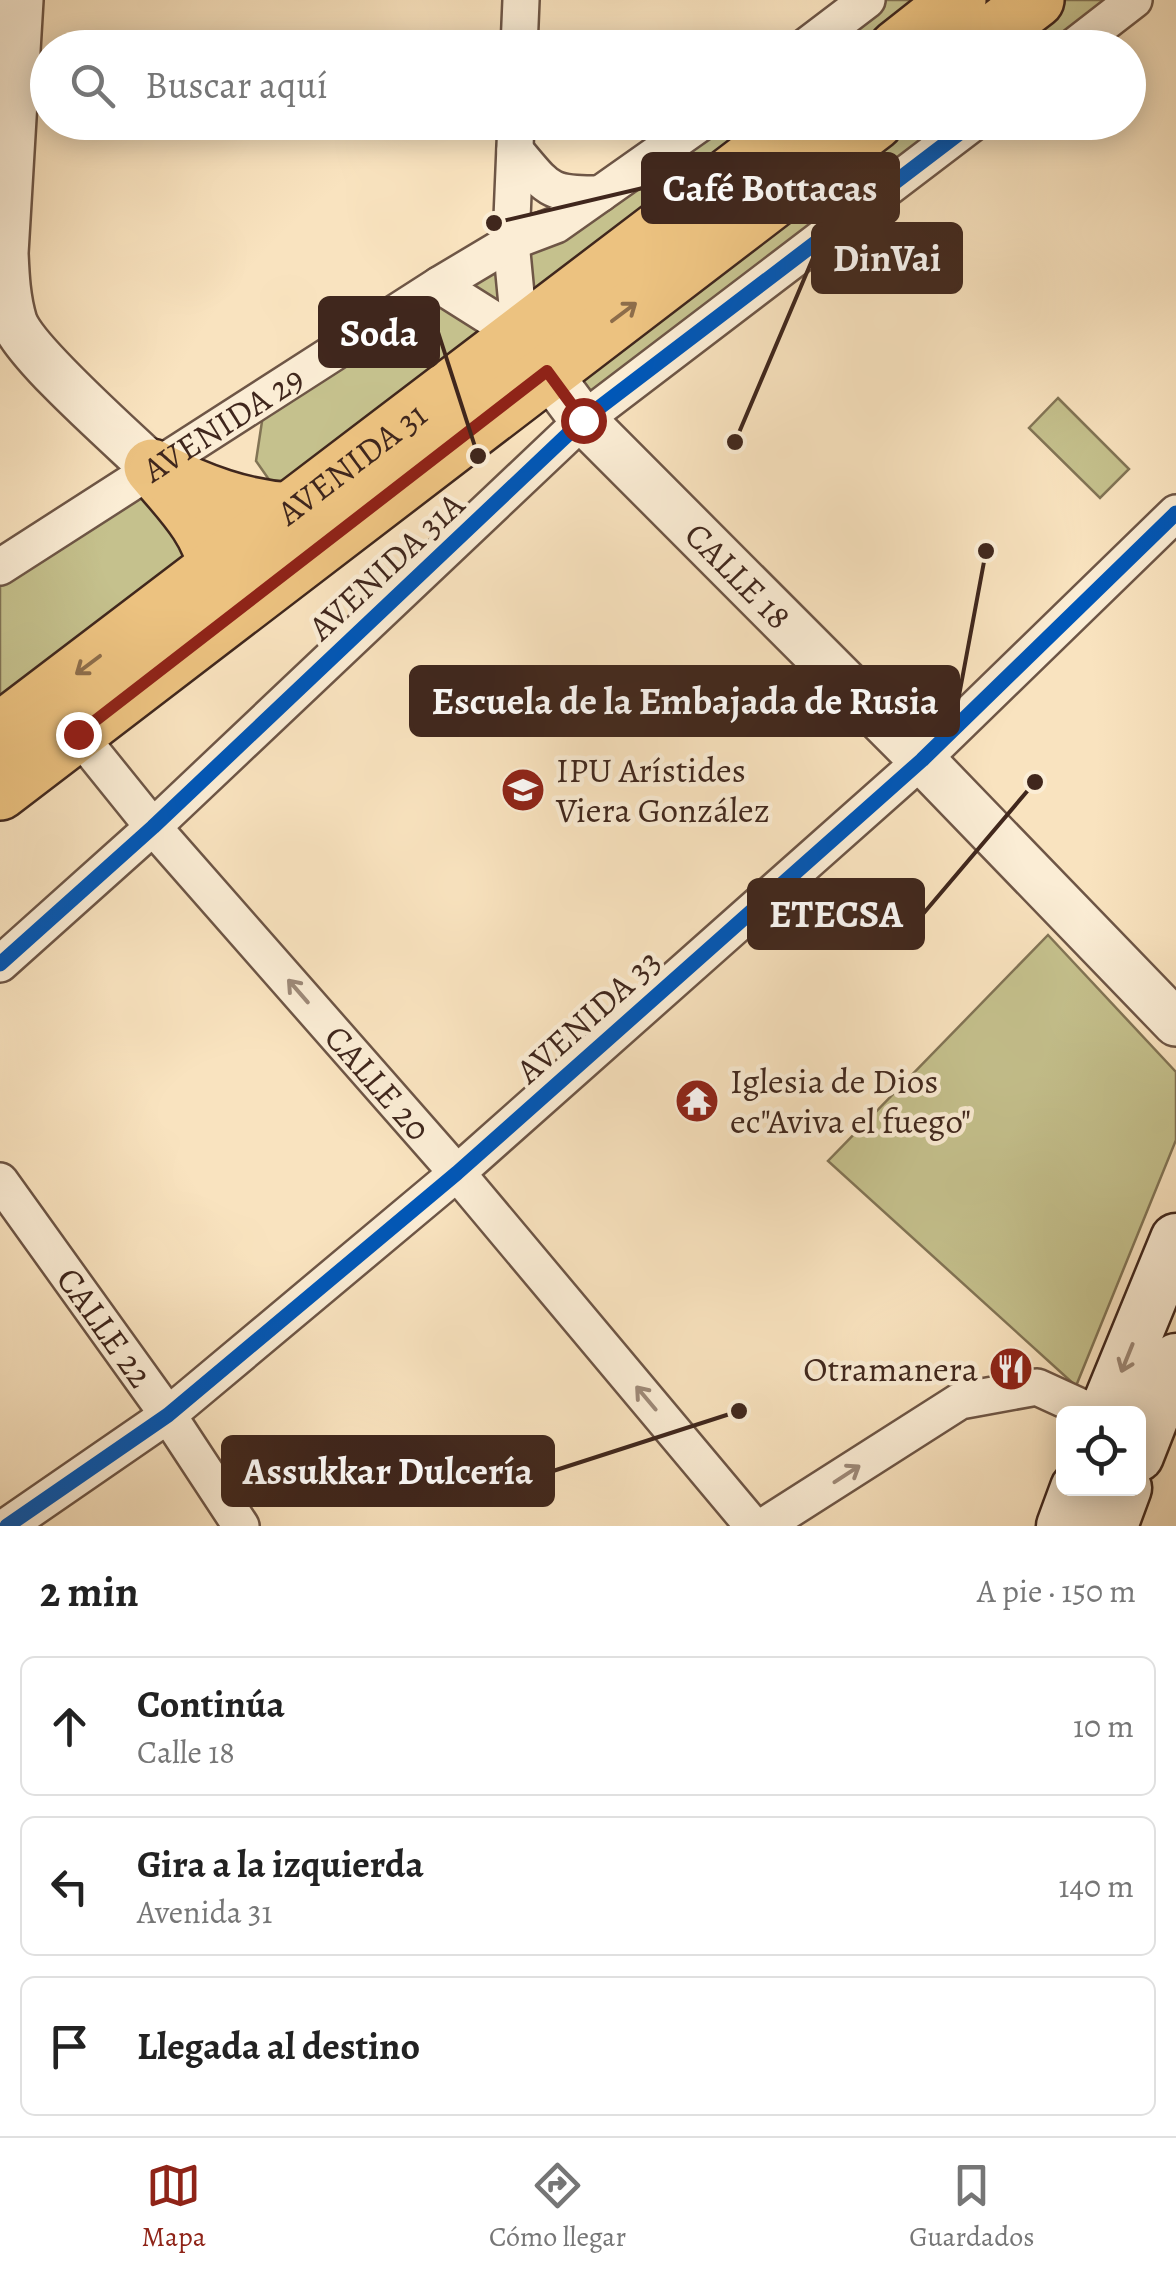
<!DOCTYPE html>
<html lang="es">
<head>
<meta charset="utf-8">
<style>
  body { margin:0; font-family:Alegreya,serif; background:#f6f6f6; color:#222 }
  .controls { position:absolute; right:30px; bottom:30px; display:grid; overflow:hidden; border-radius:15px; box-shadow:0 5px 25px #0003 }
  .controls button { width:90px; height:90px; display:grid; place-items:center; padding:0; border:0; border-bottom:2px solid #e0e0e0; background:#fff; color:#222; font:50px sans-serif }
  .stop { position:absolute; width:30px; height:30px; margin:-22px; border:8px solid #8f2418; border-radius:50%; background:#fff }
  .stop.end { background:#8f2418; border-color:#fff; box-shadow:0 2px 10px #0008 }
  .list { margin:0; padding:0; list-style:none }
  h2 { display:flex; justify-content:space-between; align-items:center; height:130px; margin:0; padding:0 40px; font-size:42px }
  h2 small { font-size:32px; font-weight:400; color:#767676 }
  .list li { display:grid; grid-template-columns:65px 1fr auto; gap:30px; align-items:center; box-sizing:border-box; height:140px; margin:0 20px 20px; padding:0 20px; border:2px solid #e0e0e0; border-radius:15px }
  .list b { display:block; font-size:38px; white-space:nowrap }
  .list p { margin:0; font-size:32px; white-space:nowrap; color:#767676 }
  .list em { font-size:32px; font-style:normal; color:#767676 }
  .icon { flex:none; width:55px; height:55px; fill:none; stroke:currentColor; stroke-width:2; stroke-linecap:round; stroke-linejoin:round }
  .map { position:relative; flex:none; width:1176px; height:1526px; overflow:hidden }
  .search { position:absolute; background:#fff; box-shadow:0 5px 25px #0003; left:30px; right:30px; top:30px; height:110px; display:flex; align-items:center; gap:25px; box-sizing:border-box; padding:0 35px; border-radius:55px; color:#767676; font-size:38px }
  .sheet { height:610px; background:#fff }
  nav { display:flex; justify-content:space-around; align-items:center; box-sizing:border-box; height:140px; border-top:2px solid #e0e0e0; background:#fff; font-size:28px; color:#767676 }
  nav a { display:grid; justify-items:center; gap:5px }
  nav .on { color:#8f2418 }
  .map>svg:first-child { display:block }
  .green { fill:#c5c18d; stroke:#827455; stroke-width:2.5 }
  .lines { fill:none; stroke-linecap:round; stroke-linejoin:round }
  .minor-casing { stroke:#6e5646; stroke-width:40 }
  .tertiary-casing { stroke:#6e5646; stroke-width:50 }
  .secondary-casing { stroke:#40271d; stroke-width:55 }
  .primary-casing { stroke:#40271d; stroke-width:60 }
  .minor { stroke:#fbedd5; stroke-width:35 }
  .tertiary { stroke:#fbedd5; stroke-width:45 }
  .secondary { stroke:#fbedd5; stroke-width:50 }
  .primary { stroke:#ecc280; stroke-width:55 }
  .cycleway-casing { stroke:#fbedd5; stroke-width:21 }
  .cycleway { stroke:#0057b8; stroke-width:15 }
  .oneway { stroke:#8d6d4a }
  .oneway2 { stroke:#9e8a79 }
  .route { stroke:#8f2418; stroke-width:12 }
  .labels { text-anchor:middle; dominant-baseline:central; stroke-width:9; stroke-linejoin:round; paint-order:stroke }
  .street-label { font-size:35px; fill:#40271d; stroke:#fbedd5 }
  .poi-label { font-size:35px; fill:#40271d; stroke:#fbedd5; text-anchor:start }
  .leader { fill:none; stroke:#40271d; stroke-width:4 }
  .callout-dot { fill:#40271d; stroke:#fbedd5; stroke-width:4 }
  .callout { fill:#40271d; stroke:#40271d; stroke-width:4 }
  .callout-label { font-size:38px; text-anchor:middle; font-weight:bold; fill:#fff }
</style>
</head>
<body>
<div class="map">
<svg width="1176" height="1526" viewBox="0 0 1176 1526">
  <rect width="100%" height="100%" fill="#f9e3bf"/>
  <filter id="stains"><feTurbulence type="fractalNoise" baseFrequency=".002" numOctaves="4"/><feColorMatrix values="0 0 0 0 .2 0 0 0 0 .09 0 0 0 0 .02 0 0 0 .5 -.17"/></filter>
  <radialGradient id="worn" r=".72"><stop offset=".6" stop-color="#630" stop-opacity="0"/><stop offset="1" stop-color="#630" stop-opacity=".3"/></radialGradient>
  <g class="green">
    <path d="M867,0H958L897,47L804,48Z"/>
    <path d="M1065,0H1116L1053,47L1002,48Z"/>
    <path d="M702,123H800L291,511L256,461L266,395Z"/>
    <path d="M902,123H953L582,403L564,377Z"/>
    <path d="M1058,398L1129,469L1100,498L1029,428Z"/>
    <path d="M152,467L207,543L0,731V567Z"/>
    <path d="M1048,935L1176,1072V1140L1076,1386L828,1161Z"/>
  </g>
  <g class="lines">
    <defs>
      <g id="minor">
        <path d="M519,48L521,0"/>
        <path d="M804,48L867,0"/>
        <path d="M1072,48L1134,0"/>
        <path d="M516,122L511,242L520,336"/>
        <path d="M515,150C548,189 548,195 600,194"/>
        <path d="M439,285L520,336"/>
        <path id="s1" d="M0,567L439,285L511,242L556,225L702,122"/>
        <path id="s2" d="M78,734L153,827L457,1173L753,1526"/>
        <path d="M0,964L153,827L583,420L974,122"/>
        <path id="s3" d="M0,1181L168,1415L241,1526"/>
        <path d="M7,1526L168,1415L457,1173L922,760L1176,513"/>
        <path d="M764,1526L960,1401L1037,1387L1096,1414"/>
      </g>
      <g id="tertiary">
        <path d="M20,0L5,253C6,276 7,299 14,322C26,354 122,438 152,467"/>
        <path id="s4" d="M528,346L583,420L922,760L1176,1023"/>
      </g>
      <g id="secondary">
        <path d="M1104,1414L1176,1239"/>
        <path d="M1138,1456L1176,1359"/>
        <path d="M1062,1526L1076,1488"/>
        <path d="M1112,1526L1126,1488"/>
      </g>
      <g id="primary">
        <path d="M897,48L958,0"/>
        <path d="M973,48L1036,0"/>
        <path d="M152,467C175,495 213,531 215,569C216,579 212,592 210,601"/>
        <path d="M157,470C200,492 243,508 291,511"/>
        <path id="s5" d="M0,731L800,122"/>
        <path d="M0,792L875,122"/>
      </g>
    </defs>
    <use href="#minor" class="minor-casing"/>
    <use href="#tertiary" class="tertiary-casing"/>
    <use href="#secondary" class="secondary-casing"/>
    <use href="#primary" class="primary-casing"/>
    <use href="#minor" class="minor"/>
    <use href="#tertiary" class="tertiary"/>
    <use href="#secondary" class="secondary"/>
    <use href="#primary" class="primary"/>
    <defs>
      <g id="cycleway">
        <path d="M0,964L153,827L583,420L974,122"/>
        <path d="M7,1526L168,1415L457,1173L922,760L1176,513"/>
      </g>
    </defs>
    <use href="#cycleway" class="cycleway-casing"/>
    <use href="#cycleway" class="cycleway"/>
  </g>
  <defs><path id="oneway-shaft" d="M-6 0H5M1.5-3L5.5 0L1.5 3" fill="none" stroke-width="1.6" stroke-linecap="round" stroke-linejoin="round" transform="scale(2.5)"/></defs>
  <g class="oneway">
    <use href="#oneway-shaft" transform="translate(624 312) rotate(-37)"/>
    <use href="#oneway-shaft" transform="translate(88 665) rotate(143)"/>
  </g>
  <g class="oneway2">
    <use href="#oneway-shaft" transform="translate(298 991) rotate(-131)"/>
    <use href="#oneway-shaft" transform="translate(1127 1358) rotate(112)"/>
    <use href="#oneway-shaft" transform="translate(646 1398) rotate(-130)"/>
    <use href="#oneway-shaft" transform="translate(847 1474) rotate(-33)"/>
  </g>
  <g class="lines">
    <path class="route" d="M78,734L547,371L583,420"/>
  </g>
  <defs>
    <symbol id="school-disc" viewBox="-11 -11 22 22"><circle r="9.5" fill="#8f2418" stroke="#fbedd5"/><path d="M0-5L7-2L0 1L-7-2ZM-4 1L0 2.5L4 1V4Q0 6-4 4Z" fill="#fff"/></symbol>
    <symbol id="temple-disc" viewBox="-11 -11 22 22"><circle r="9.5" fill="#8f2418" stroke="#fbedd5"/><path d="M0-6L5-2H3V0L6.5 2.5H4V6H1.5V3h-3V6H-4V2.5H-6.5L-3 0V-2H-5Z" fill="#fff"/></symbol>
    <symbol id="restaurant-disc" viewBox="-11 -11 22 22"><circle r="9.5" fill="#8f2418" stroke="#fbedd5"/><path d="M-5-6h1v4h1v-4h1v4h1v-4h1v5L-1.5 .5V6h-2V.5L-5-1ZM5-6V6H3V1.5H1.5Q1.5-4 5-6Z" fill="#fff"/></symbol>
  </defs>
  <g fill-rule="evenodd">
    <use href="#school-disc" x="498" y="765" width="50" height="50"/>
    <use href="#temple-disc" x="672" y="1076" width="50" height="50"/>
    <use href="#restaurant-disc" x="986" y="1344" width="50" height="50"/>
  </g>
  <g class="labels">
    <g class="street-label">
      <text stroke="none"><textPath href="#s1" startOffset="265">AVENIDA 29</textPath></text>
      <text stroke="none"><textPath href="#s5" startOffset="442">AVENIDA 31</textPath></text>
      <text transform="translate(386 566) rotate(-43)">AVENIDA 31A</text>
      <text stroke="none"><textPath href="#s4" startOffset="312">CALLE 18</textPath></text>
      <text transform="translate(588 1016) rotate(-42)">AVENIDA 33</text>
      <text stroke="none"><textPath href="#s2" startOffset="460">CALLE 20</textPath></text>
      <text stroke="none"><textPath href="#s3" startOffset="180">CALLE 22</textPath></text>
    </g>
    <g class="poi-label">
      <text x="556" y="770">IPU Arístides<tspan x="556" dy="40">Viera González</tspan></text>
      <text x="730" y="1081">Iglesia de Dios<tspan x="730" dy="40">ec"Aviva el fuego"</tspan></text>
      <text x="978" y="1369" text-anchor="end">Otramanera</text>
    </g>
  </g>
  <path class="leader" d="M494 223L643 188M735 442L813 258M478 456L438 332M986 551L958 701M1035 782L923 914M739 1411L553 1471"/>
  <g class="callout-dot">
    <circle cx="494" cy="223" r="10"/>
    <circle cx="735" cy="442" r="10"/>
    <circle cx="478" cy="456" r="10"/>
    <circle cx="986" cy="551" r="10"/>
    <circle cx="1035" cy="782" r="10"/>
    <circle cx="739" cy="1411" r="10"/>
  </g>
  <g class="callout">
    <rect x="643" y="154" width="255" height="68" rx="10"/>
    <rect x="813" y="224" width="148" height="68" rx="10"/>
    <rect x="320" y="298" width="118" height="68" rx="10"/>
    <rect x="411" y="667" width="547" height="68" rx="10"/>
    <rect x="749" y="880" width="174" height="68" rx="10"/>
    <rect x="223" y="1437" width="330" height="68" rx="10"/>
  </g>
  <g class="callout-label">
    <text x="770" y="201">Café Bottacas</text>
    <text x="887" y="271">DinVai</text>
    <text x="379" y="346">Soda</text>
    <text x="685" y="714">Escuela de la Embajada de Rusia</text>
    <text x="836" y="927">ETECSA</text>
    <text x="388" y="1484">Assukkar Dulcería</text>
  </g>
  <rect width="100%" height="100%" filter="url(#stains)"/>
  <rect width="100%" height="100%" fill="url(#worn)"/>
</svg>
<div class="controls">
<button><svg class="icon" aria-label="locate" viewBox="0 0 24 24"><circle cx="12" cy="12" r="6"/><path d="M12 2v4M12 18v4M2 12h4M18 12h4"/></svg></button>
</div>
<div class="stop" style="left:583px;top:420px"></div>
<div class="stop end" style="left:78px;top:734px"></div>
<div class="search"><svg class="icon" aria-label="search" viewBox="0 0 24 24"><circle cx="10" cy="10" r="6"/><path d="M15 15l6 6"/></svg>Buscar aquí</div>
</div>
<section class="sheet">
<h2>2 min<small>A pie · 150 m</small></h2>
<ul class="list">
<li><svg class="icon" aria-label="ahead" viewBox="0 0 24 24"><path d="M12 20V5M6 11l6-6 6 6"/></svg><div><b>Continúa</b><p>Calle 18</p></div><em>10 m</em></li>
<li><svg class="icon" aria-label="left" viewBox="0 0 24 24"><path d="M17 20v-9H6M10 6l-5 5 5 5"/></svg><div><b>Gira a la izquierda</b><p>Avenida 31</p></div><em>140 m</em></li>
<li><svg class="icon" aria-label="arrive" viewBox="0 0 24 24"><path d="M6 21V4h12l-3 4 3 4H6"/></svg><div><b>Llegada al destino</b></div></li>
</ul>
</section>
<nav>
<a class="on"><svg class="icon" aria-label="map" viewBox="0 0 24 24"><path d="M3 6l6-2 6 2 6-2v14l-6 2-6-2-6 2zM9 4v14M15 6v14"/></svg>Mapa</a>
<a><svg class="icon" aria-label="directions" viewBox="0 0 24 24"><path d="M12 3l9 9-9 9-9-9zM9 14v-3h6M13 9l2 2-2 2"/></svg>Cómo llegar</a>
<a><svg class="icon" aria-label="saved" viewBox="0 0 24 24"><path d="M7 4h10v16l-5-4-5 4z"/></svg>Guardados</a>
</nav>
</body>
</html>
